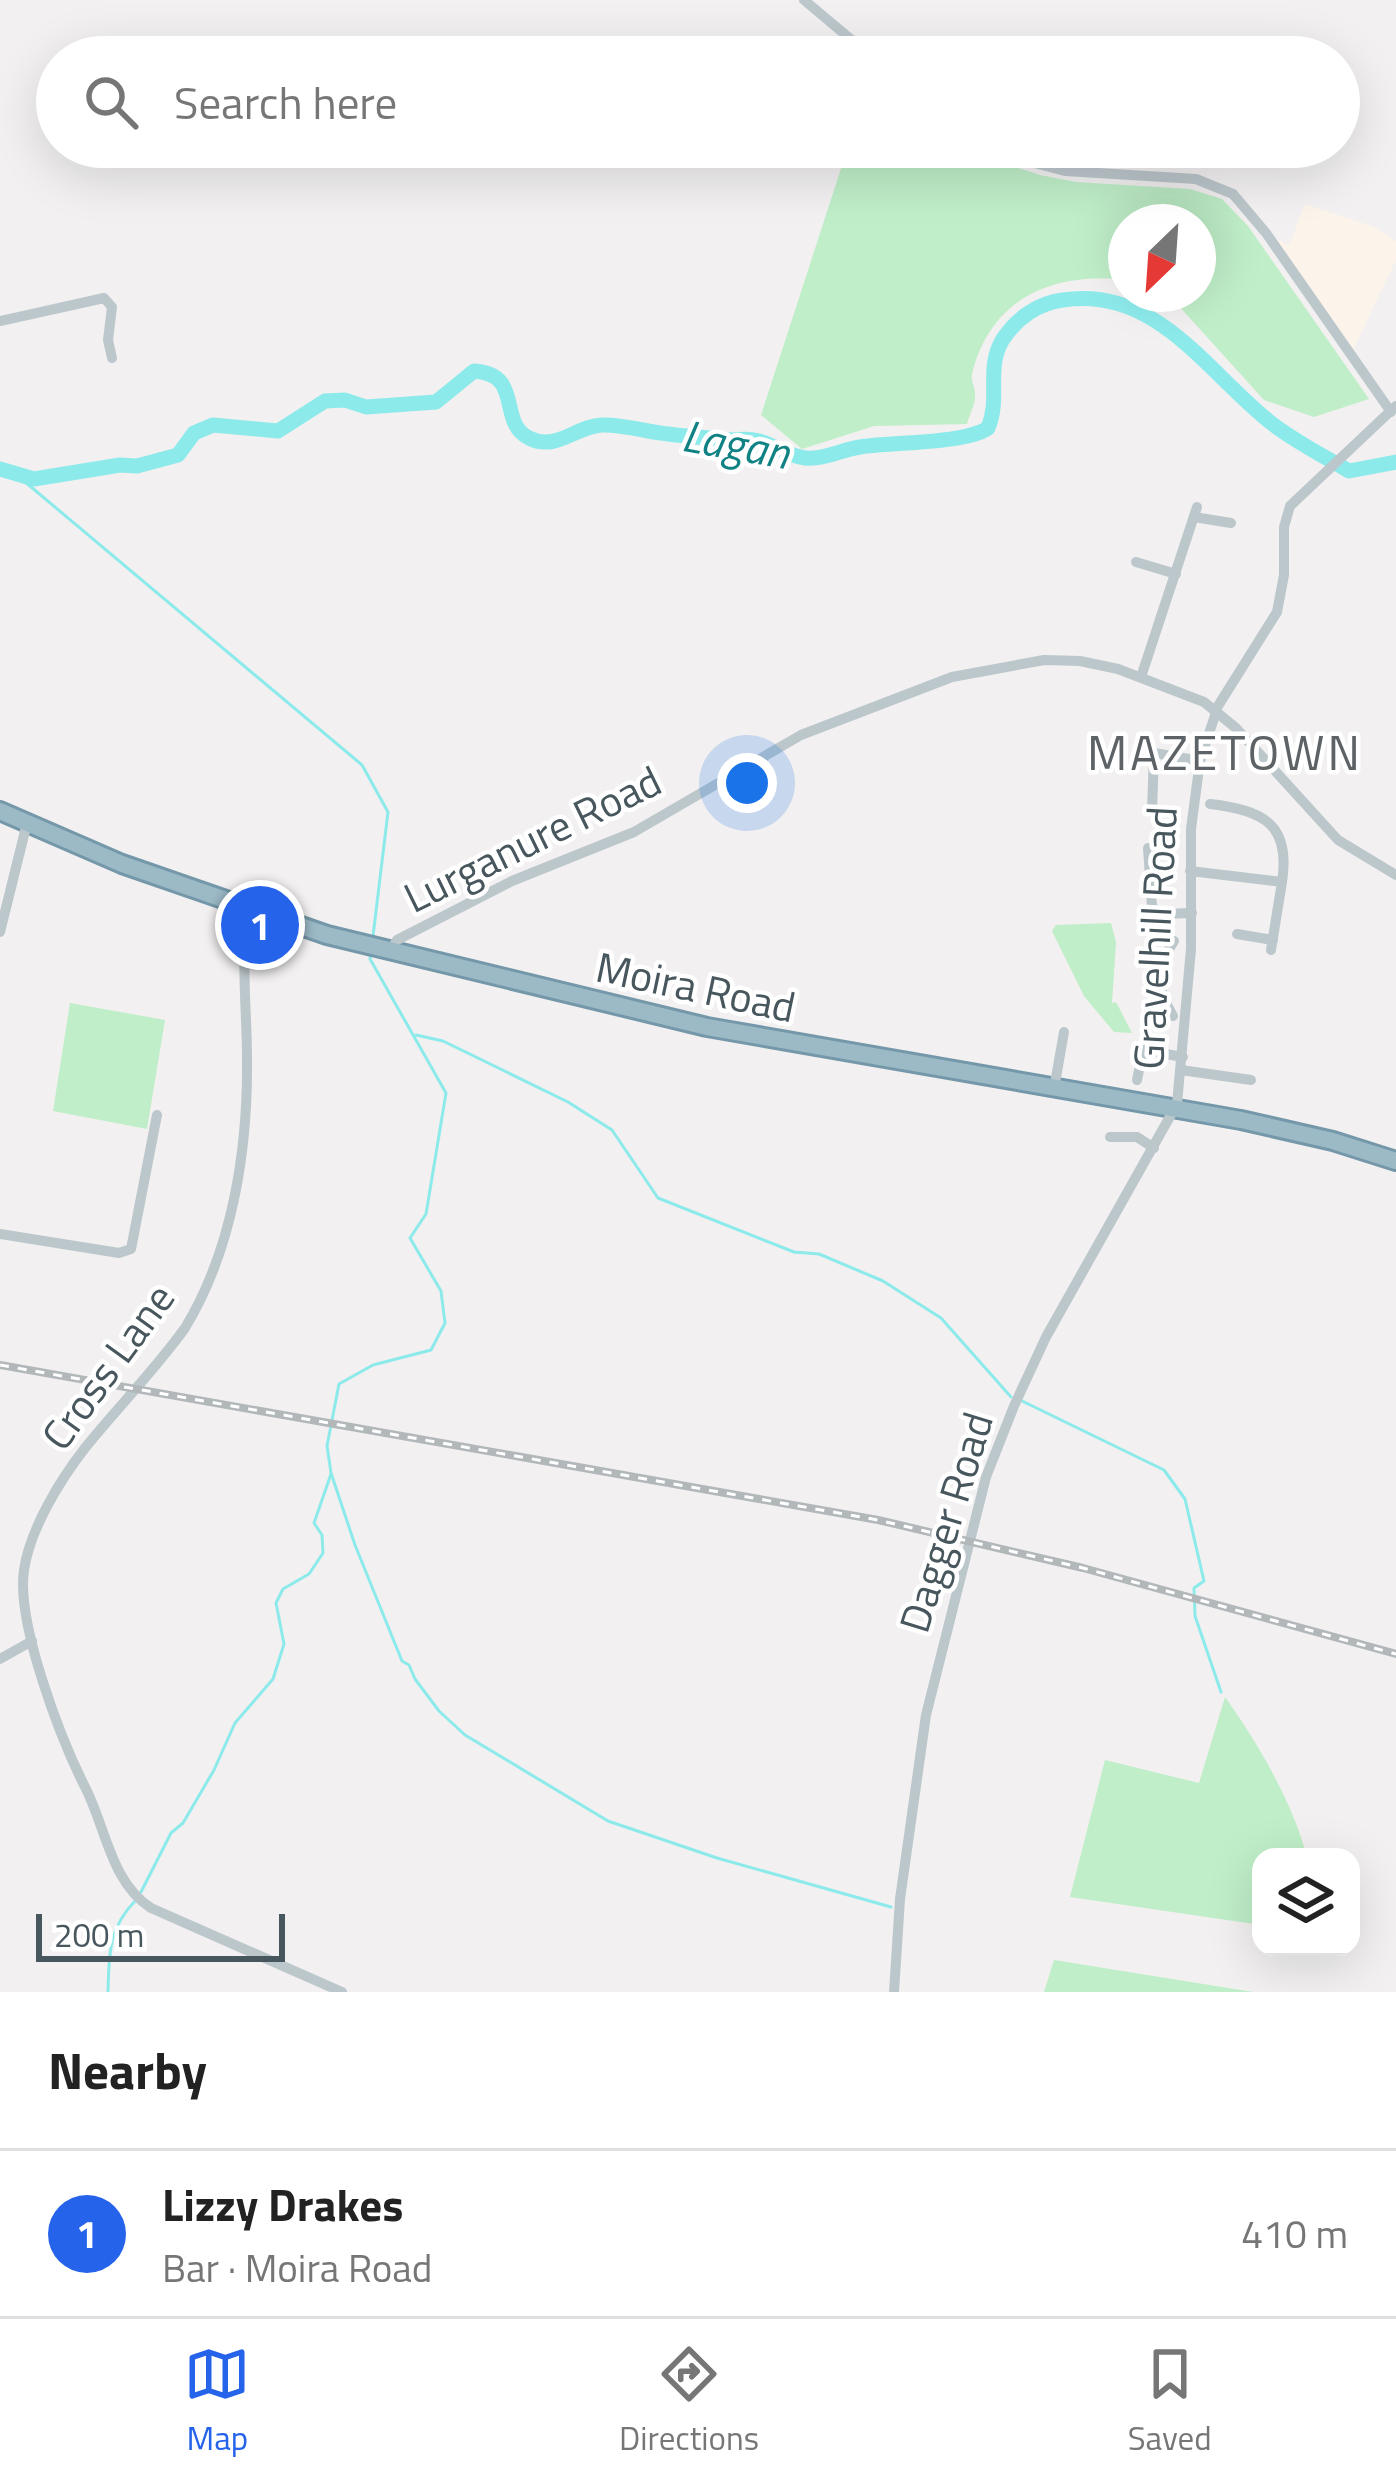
<!DOCTYPE html>
<html lang="en">
<head>
<meta charset="utf-8">
<style>
  body { margin:0; font-family:"Titillium Web",sans-serif; background:#f6f6f6; color:#222 }
  .controls { position:absolute; right:36px; bottom:36px; display:grid; overflow:hidden; border-radius:24px; box-shadow:0 12px 48px #0002 }
  .controls button { width:108px; height:108px; display:grid; place-items:center; padding:0; border:0; border-bottom:3px solid #e0e0e0; background:#fff; color:#222; font:60px sans-serif }
  .compass { position:absolute; left:1108px; top:204px; width:108px; height:108px; border-radius:50%; background:#fff; box-shadow:0 12px 48px #0002; rotate:205deg }
  .scale { position:absolute; left:36px; bottom:30px; width:249px; box-sizing:border-box; padding-left:12px; border:6px solid #48575d; border-top:0; font-size:33px; line-height:42px; white-space:nowrap; color:#48575d; -webkit-text-stroke:9px #fff; paint-order:stroke }
  .you { position:absolute; left:747px; top:783px; width:42px; height:42px; margin:-30px; border:9px solid #fff; border-radius:50%; background:#1a73e8; box-shadow:0 0 0 18px #1a73e833 }
  .badge { display:grid; place-items:center; width:78px; height:78px; border-radius:50%; background:#2563eb; color:#fff; font-size:39px; font-weight:700 }
  .pin { position:absolute; translate:-50% -50%; border:6px solid #fff; box-shadow:0 3px 12px #0006 }
  .list { margin:0; padding:0; list-style:none }
  h2 { display:flex; justify-content:space-between; align-items:center; height:156px; margin:0; padding:0 48px; font-size:51px }
  h2 small { font-size:39px; font-weight:400; color:#767676 }
  .list li { display:grid; grid-template-columns:78px 1fr auto; gap:36px; align-items:center; box-sizing:border-box; height:168px; padding:0 48px; border-top:3px solid #e0e0e0 }
  .list b { display:block; font-size:45px; white-space:nowrap }
  .list p { margin:0; font-size:39px; white-space:nowrap; color:#767676 }
  .list em { font-size:39px; font-style:normal; color:#767676 }
  .icon { flex:none; width:66px; height:66px; fill:none; stroke:currentColor; stroke-width:2; stroke-linecap:round; stroke-linejoin:round }
  .map { position:relative; flex:none; width:1396px; height:1992px; overflow:hidden }
  .search { position:absolute; background:#fff; box-shadow:0 12px 48px #0002; left:36px; right:36px; top:36px; height:132px; display:flex; align-items:center; gap:30px; box-sizing:border-box; padding:0 42px; border-radius:66px; color:#767676; font-size:45px }
  .sheet { height:324px; background:#fff }
  nav { display:flex; justify-content:space-around; align-items:center; box-sizing:border-box; height:168px; border-top:3px solid #e0e0e0; background:#fff; font-size:33px; color:#767676 }
  nav a { display:grid; justify-items:center; gap:6px }
  nav .on { color:#2563eb }
  .map>svg:first-child { display:block }
  .commercial { fill:#fcf3ea }
  .green { fill:#bfeec8 }
  .lines { fill:none; stroke-linecap:round; stroke-linejoin:round }
  .stream { stroke:#8deaeb; stroke-width:3 }
  .river { stroke:#8deaeb; stroke-width:15 }
  .trunk-casing { stroke:#7498a9; stroke-width:22 }
  .minor { stroke:#bcc7cc; stroke-width:10 }
  .trunk { stroke:#9cb9c6; stroke-width:16 }
  .rail-casing { stroke:#b2b7ba; stroke-width:8 }
  .rail { stroke:#fff; stroke-width:3; stroke-dasharray:9; stroke-linecap:butt }
  .labels { text-anchor:middle; dominant-baseline:central; stroke-width:9; stroke-linejoin:round; paint-order:stroke }
  .street-label { font-size:42px; fill:#48575d; stroke:#fff }
  .water-label { font-size:45px; font-style:italic; fill:#108283; stroke:#fff }
  .quarter-label { font-size:48px; letter-spacing:3px; fill:#5c6265; stroke:#fff }
</style>
</head>
<body>
<div class="map">
<svg width="1396" height="1992" viewBox="0 0 1396 1992">
  <rect width="100%" height="100%" fill="#f2f0f0"/>
  <path class="commercial" d="M1305,204L1372,226L1396,241V260L1352,352L1273,238L1289,245Z"/>
  <g class="green">
    <path d="M848,147H977L1009,165L1040,175L1076,182L1190,189L1222,199L1248,226L1369,399L1314,417L1264,400L1168,294H1198V222H1126V280C1054,272 993,297 973,370C969,381 976,386 975,397C975,405 969,416 967,424L874,426L802,449L761,415Z"/>
    <path d="M1111,923L1116,942L1112,1003L1116,1002L1132,1033L1114,1032L1084,996L1052,931L1056,925Z"/>
    <path d="M70,1003L165,1020L147,1129L53,1111Z"/>
    <path d="M1225,1697C1259,1745 1292,1801 1307,1857H1261V1925L1070,1897L1105,1760L1199,1783Z"/>
    <path d="M1054,1960L1253,1992H1044Z"/>
  </g>
  <g class="lines">
    <g class="stream">
      <path d="M18,476L362,765L388,812L373,936"/>
      <path d="M371,952L370,959L446,1093L426,1214L410,1238L441,1291L445,1323L431,1350L373,1365L339,1384L327,1446L331,1473L355,1545L402,1661L409,1665L415,1679L439,1711L465,1735L608,1821L717,1858L891,1907"/>
      <path d="M416,1035L443,1041L568,1102L612,1130L658,1198L794,1252L819,1254L883,1281L941,1318L1011,1397"/>
      <path d="M1020,1400L1164,1470L1185,1499L1204,1581L1194,1588L1195,1616L1221,1692"/>
      <path d="M141,1892L171,1833L183,1823L214,1770L235,1723L273,1679L284,1644L276,1603L283,1589L309,1574L323,1553L322,1535L314,1523L331,1474"/>
      <path d="M108,1992C109,1955 108,1928 136,1900"/>
    </g>
    <path class="river" d="M0,469L34,479L120,465L137,466L178,455L194,433L213,425L278,431L325,401L345,400L366,407L436,402L474,371C524,374 497,422 529,438C556,452 576,426 602,425C623,424 646,432 668,434C690,437 712,438 734,440C768,435 775,454 805,458C823,460 841,450 860,447C892,442 965,444 988,428C1001,398 985,368 1003,339C1017,318 1038,303 1063,300C1156,286 1206,371 1270,422C1294,441 1322,455 1349,471L1396,462"/>
    <defs>
      <path id="trunk" d="M0,811L122,864L327,935L707,1027L1241,1120L1333,1141L1396,1161"/>
    </defs>
    <use href="#trunk" class="trunk-casing"/>
    <g class="minor">
      <path d="M804,0L872,57"/>
      <path d="M996,147L1023,160L1065,171L1196,179L1233,194L1266,233L1391,412"/>
      <path d="M0,321L104,298L112,307L108,340L112,358"/>
      <path d="M1194,517L1231,523"/>
      <path d="M1136,562L1176,574"/>
      <path d="M1141,677L1197,507"/>
      <path d="M1152,812L1154,753L1200,761"/>
      <path d="M1148,848L1152,907L1162,914L1192,913"/>
      <path d="M1190,871L1282,882C1291,824 1263,810 1210,804"/>
      <path d="M249,910C240,959 247,1009 247,1058C248,1149 233,1249 185,1328C154,1371 118,1407 85,1448C60,1480 30,1529 24,1570C16,1623 61,1740 86,1789C106,1829 111,1882 151,1908L342,1992"/>
      <path d="M0,932L27,823"/>
      <path d="M1237,934L1273,940"/>
      <path d="M391,950L397,940L512,881L634,832L801,735L952,677L1044,660L1080,661L1118,669L1204,702L1236,728L1338,840L1396,875"/>
      <path d="M1271,950L1282,882"/>
      <path d="M1173,1016C1156,987 1155,969 1174,941"/>
      <path d="M1143,1050L1183,1057"/>
      <path d="M1181,1070L1251,1080"/>
      <path d="M1137,1080L1145,1041"/>
      <path d="M1054,1089L1064,1032"/>
      <path d="M1110,1137H1137L1154,1148"/>
      <path d="M0,1234L119,1253L131,1249L157,1115"/>
      <path d="M0,1659L32,1641"/>
      <path d="M894,1992L900,1899L926,1715L986,1477L1014,1406L1046,1337L1177,1104L1191,949V829L1200,761L1218,706L1277,612L1284,575V527L1290,506L1396,406"/>
    </g>
    <use href="#trunk" class="trunk"/>
    <defs>
      <path id="rail" d="M0,1365L878,1520L1083,1568L1396,1654"/>
    </defs>
    <use href="#rail" class="rail-casing"/>
    <use href="#rail" class="rail"/>
  </g>
  <g class="labels">
    <g class="street-label">
      <text transform="translate(532 838) rotate(-26)">Lurganure Road</text>
      <text transform="translate(1154 938) rotate(-87)">Gravelhill Road</text>
      <text transform="translate(696 986) rotate(12)">Moira Road</text>
      <text transform="translate(107 1366) rotate(-54)">Cross Lane</text>
      <text transform="translate(945 1522) rotate(-73)">Dagger Road</text>
    </g>
    <g class="water-label">
      <text transform="translate(736 443) rotate(10)">Lagan</text>
    </g>
    <g class="quarter-label">
      <text x="1225" y="752">MAZETOWN</text>
    </g>
  </g>
</svg>
<div class="controls">
<button><svg class="icon" aria-label="layers" viewBox="0 0 24 24"><path d="M12 4l9 5-9 5-9-5zM3 14l9 5 9-5"/></svg></button>
</div>
<svg class="compass" viewBox="-18 -18 36 36"><path d="M0-13l5 13h-10z" fill="#e53935"/><path d="M0 13l5-13h-10z" fill="#767676"/></svg>
<div class="scale">200 m</div>
<div class="you"></div>
<div class="pin badge" style="left:260px;top:925px">1</div>
<div class="search"><svg class="icon" aria-label="search" viewBox="0 0 24 24"><circle cx="10" cy="10" r="6"/><path d="M15 15l6 6"/></svg>Search here</div>
</div>
<section class="sheet">
<h2>Nearby<small></small></h2>
<ul class="list">
<li><span class="badge">1</span><div><b>Lizzy Drakes</b><p>Bar · Moira Road</p></div><em>410 m</em></li>
</ul>
</section>
<nav>
<a class="on"><svg class="icon" aria-label="map" viewBox="0 0 24 24"><path d="M3 6l6-2 6 2 6-2v14l-6 2-6-2-6 2zM9 4v14M15 6v14"/></svg>Map</a>
<a><svg class="icon" aria-label="directions" viewBox="0 0 24 24"><path d="M12 3l9 9-9 9-9-9zM9 14v-3h6M13 9l2 2-2 2"/></svg>Directions</a>
<a><svg class="icon" aria-label="saved" viewBox="0 0 24 24"><path d="M7 4h10v16l-5-4-5 4z"/></svg>Saved</a>
</nav>
</body>
</html>
